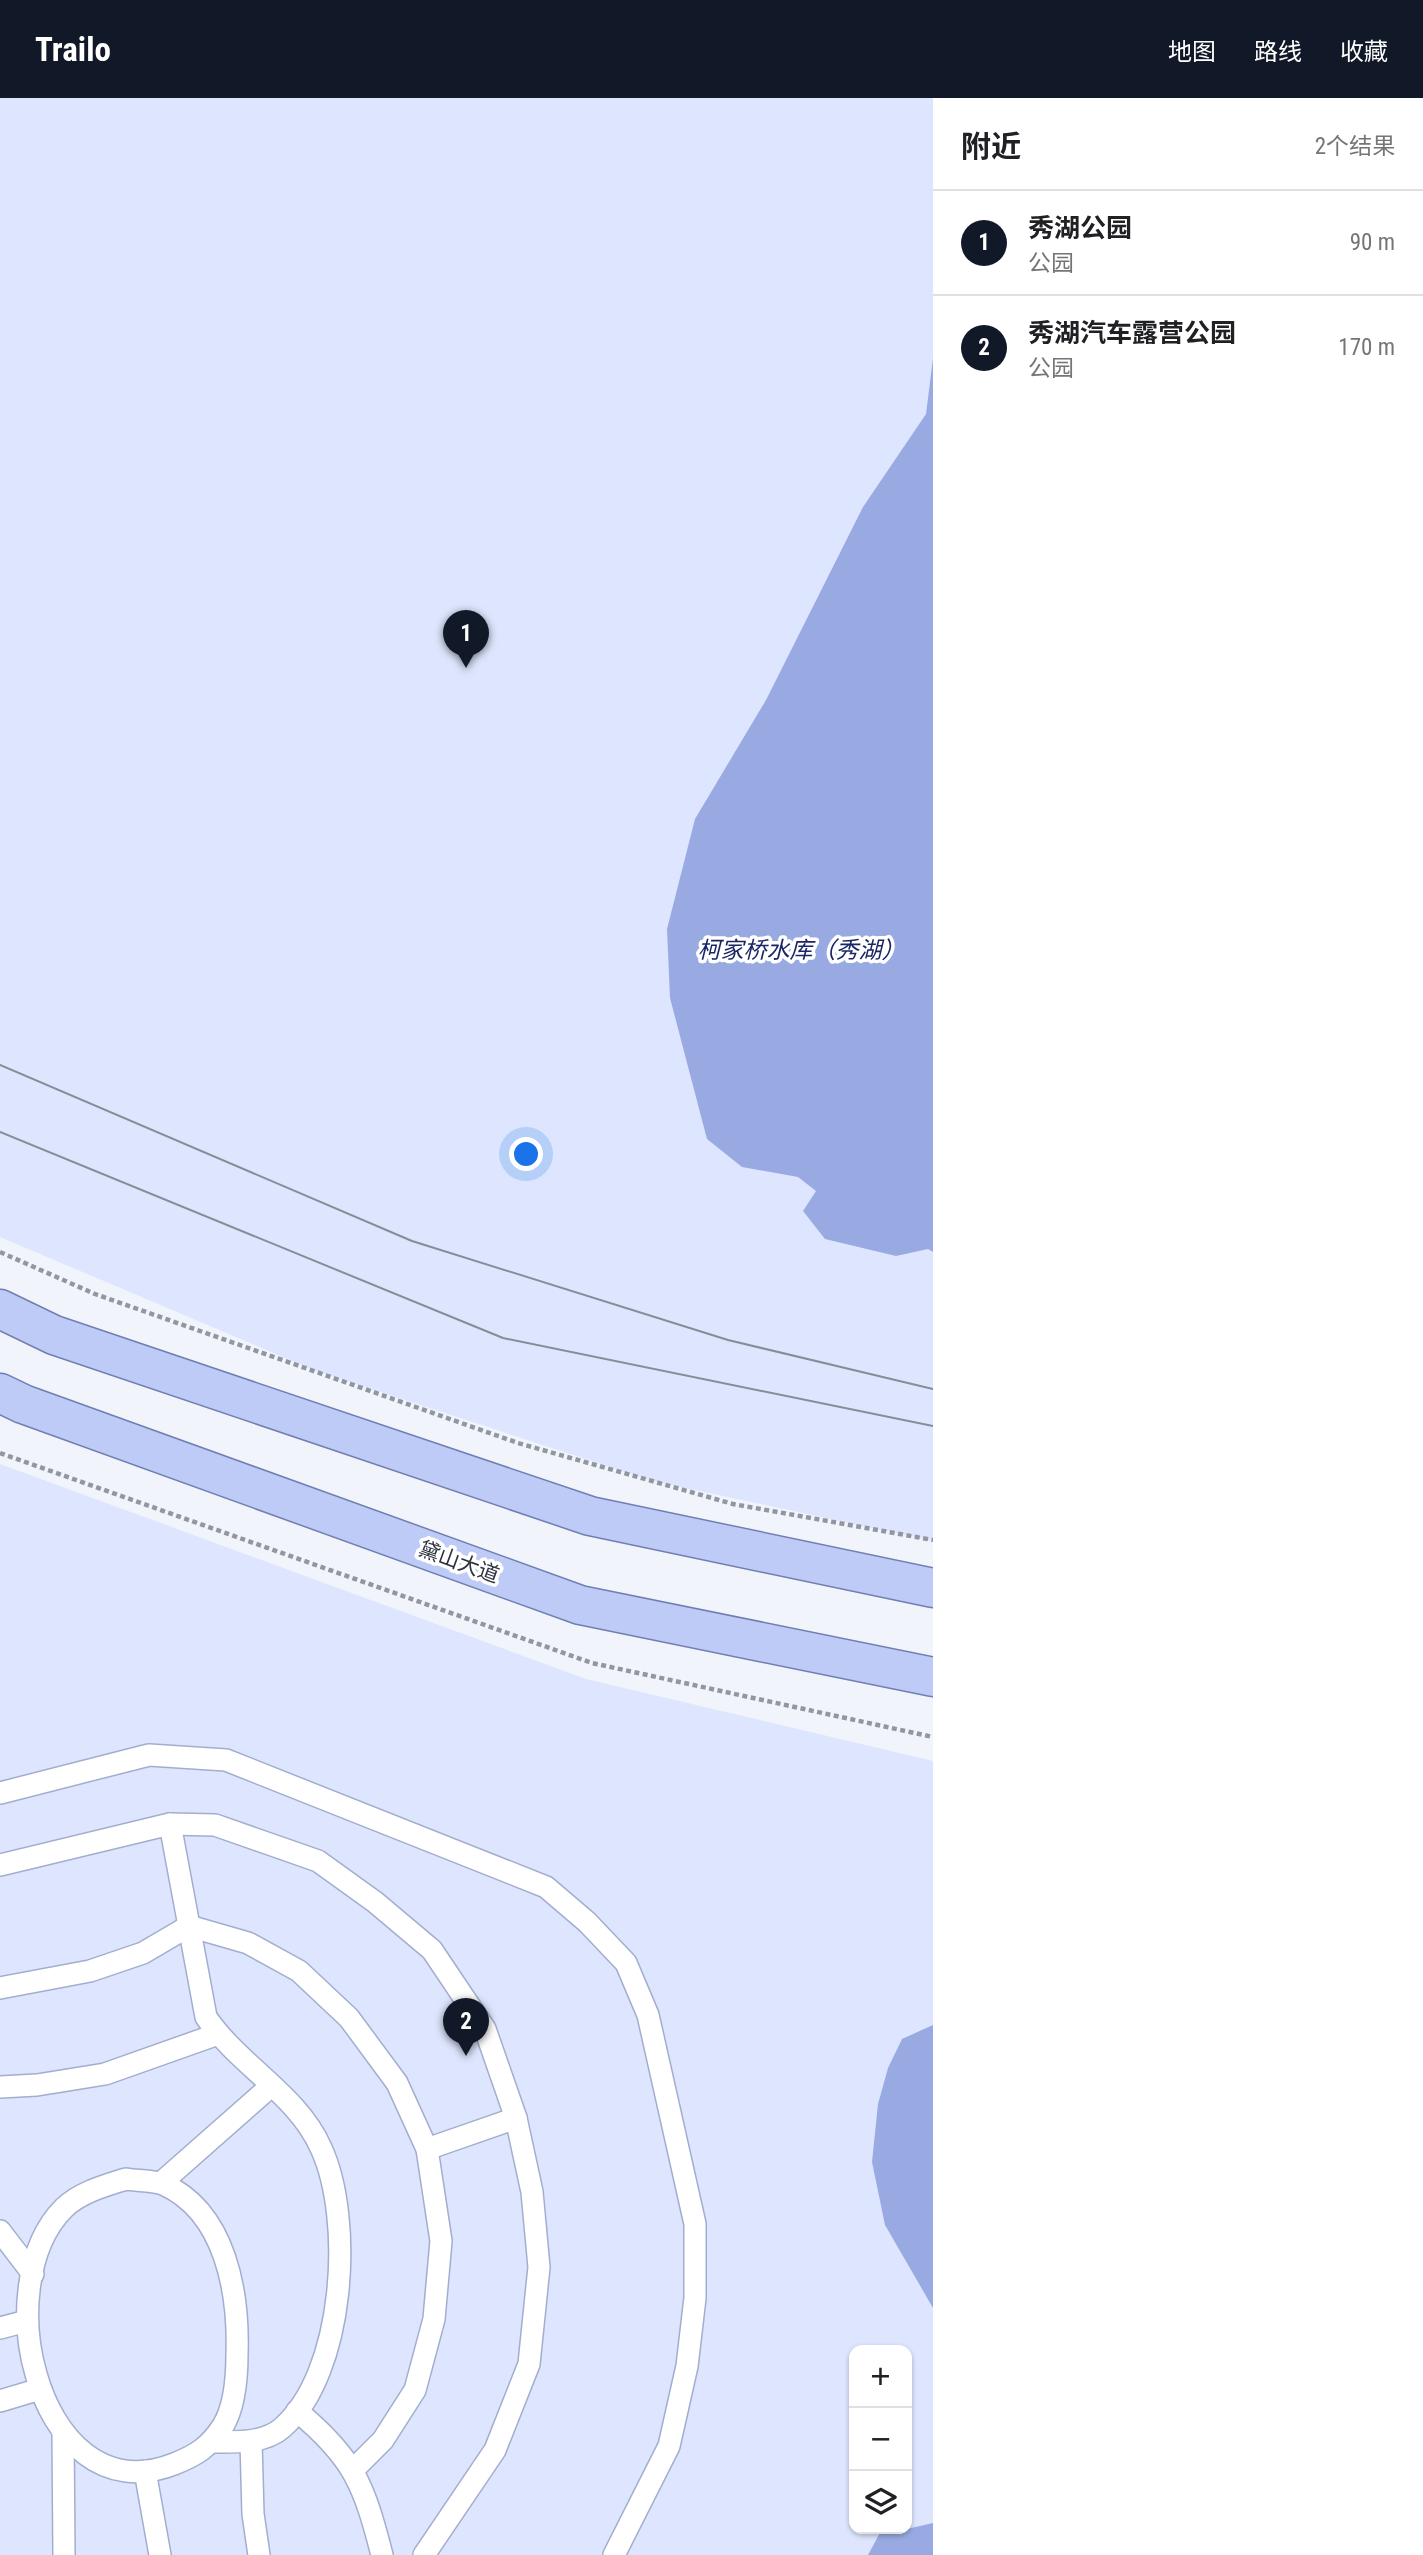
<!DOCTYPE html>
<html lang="zh">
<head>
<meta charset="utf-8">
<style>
  body { margin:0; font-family:"Roboto Condensed","Noto Sans SC",sans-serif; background:#f6f6f6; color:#202124 }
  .controls { position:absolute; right:21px; bottom:21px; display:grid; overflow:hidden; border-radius:14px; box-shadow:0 2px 5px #0004 }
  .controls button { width:63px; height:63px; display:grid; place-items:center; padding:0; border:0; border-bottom:2px solid #e0e0e0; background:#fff; color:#202124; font:35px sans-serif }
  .you { position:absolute; left:527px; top:1057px; width:24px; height:24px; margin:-18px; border:5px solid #fff; border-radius:50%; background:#1a73e8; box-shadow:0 0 0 10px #1a73e833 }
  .badge { display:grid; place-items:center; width:46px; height:46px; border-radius:50%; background:#111827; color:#fff; font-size:23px; font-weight:700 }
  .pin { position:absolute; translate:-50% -58px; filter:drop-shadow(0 2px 4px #0008) }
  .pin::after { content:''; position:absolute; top:37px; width:24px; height:21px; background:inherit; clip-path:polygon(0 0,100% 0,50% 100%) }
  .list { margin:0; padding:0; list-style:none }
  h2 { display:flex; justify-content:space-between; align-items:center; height:91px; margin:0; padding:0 28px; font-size:30px }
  h2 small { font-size:23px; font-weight:400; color:#757577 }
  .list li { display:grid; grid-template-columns:46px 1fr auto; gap:21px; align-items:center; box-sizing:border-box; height:105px; padding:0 28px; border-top:2px solid #e0e0e0 }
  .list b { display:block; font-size:26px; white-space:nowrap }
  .list p { margin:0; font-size:23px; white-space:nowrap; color:#757577 }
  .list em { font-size:23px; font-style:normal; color:#757577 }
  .icon { flex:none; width:38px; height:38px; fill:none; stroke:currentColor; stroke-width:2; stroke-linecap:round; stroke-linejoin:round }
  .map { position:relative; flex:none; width:933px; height:2457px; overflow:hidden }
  header { display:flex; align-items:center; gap:42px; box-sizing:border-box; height:98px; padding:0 35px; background:#111827; color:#fff }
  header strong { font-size:33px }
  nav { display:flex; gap:38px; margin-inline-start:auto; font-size:24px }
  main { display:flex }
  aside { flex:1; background:#fff }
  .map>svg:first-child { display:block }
  .green { fill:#dde6fe; fill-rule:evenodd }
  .water { fill:#98aae1 }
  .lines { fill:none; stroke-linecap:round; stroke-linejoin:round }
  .lane-casing { stroke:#a3aece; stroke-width:24 }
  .primary-casing { stroke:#707fb2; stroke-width:41 }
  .path { stroke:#9296a0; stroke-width:4.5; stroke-dasharray:5 3.5; stroke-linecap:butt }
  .lane { stroke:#fff; stroke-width:21 }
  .primary { stroke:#becbf6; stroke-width:38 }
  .tram { stroke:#888c96; stroke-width:2 }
  .labels { text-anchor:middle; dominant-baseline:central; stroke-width:7; stroke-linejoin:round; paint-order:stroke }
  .street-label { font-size:21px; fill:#2e323f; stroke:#fff }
  .water-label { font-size:23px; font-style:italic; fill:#192564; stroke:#fff }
</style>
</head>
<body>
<header>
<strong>Trailo</strong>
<nav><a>地图</a><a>路线</a><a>收藏</a></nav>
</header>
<main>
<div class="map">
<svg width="933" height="2457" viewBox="0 0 933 2457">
  <rect width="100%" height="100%" fill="#f1f4fb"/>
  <g class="green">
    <path d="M0,0H933V1443L653,1383L316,1273L0,1139Z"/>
    <path d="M0,1366L586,1581L933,1663V2457H0ZM854,2252H907V2431H854Z"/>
  </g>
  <g class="water">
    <path d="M933,260V1154L928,1151L896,1158L825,1141L803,1113L816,1093L798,1079L742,1069L707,1041L670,900L667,831L695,721L766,602L863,409L926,316Z"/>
    <path d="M933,1927V2210L885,2127L872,2064L878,2006L888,1970L902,1941Z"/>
    <path d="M933,2425V2457H868L882,2431H907Z"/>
  </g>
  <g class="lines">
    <defs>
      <g id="lane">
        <path d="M0,1695L149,1657L226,1662L546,1789L587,1824L626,1865L648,1917L695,2126V2200L687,2268L669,2348L614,2457"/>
        <path d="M170,1726L206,1919C239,1968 297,1996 321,2050C354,2121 345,2276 282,2330C264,2346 233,2344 211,2344"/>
        <path d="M0,1767L170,1726L215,1727L318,1763L375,1804L432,1852L485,1931L516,2020L532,2094L539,2169L529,2266L495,2352L424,2457"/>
        <path d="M0,1890L90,1873L143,1855L189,1828L248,1845L299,1873L349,1920L397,1985L427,2051L441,2143L434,2221L415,2292L383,2342L354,2371"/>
        <path d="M0,1989L37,1987L105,1976L218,1936"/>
        <path d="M427,2051L516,2020"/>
        <path d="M126,2081C137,2083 152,2082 163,2086C226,2114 239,2195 237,2256C237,2278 235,2308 223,2328C209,2349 197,2357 174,2366C103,2394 54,2341 36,2276C21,2225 24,2150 64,2110C81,2094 104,2088 126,2081Z"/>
        <path d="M161,2085L271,1988"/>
        <path d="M0,2133L33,2176"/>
        <path d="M0,2230L27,2223"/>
        <path d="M0,2303L40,2291"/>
        <path d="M297,2313C354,2360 364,2387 382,2457"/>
        <path d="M63,2334L64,2457"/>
        <path d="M251,2343L253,2416L259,2457"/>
        <path d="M145,2373L160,2457"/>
      </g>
      <g id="primary">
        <path d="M0,1211L54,1237L590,1418L933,1490"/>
        <path d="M0,1295L23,1306L580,1507L933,1579"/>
      </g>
    </defs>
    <use href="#lane" class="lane-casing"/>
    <use href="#primary" class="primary-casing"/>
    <g class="path">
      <path d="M0,1154L95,1196L518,1345L733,1406L933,1442"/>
      <path d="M0,1355L592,1565L933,1639"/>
    </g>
    <use href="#lane" class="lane"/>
    <use href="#primary" class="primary"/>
    <g class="tram">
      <path d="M0,967L412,1143L728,1242L933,1291"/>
      <path d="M0,1034L503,1240L933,1328"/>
    </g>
  </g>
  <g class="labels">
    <g class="street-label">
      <text transform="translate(459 1464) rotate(20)">黛山大道</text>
    </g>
    <g class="water-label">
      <text x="801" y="852">柯家桥水库（秀湖）</text>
    </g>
  </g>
</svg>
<div class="controls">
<button>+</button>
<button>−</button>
<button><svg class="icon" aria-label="layers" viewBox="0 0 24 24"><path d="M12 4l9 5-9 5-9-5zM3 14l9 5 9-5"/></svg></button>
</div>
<div class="you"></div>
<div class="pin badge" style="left:466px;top:570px">1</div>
<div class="pin badge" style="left:466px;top:1958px">2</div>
</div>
<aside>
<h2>附近<small>2个结果</small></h2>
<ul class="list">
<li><span class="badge">1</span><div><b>秀湖公园</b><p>公园</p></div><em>90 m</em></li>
<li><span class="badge">2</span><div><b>秀湖汽车露营公园</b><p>公园</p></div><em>170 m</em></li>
</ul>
</aside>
</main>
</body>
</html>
